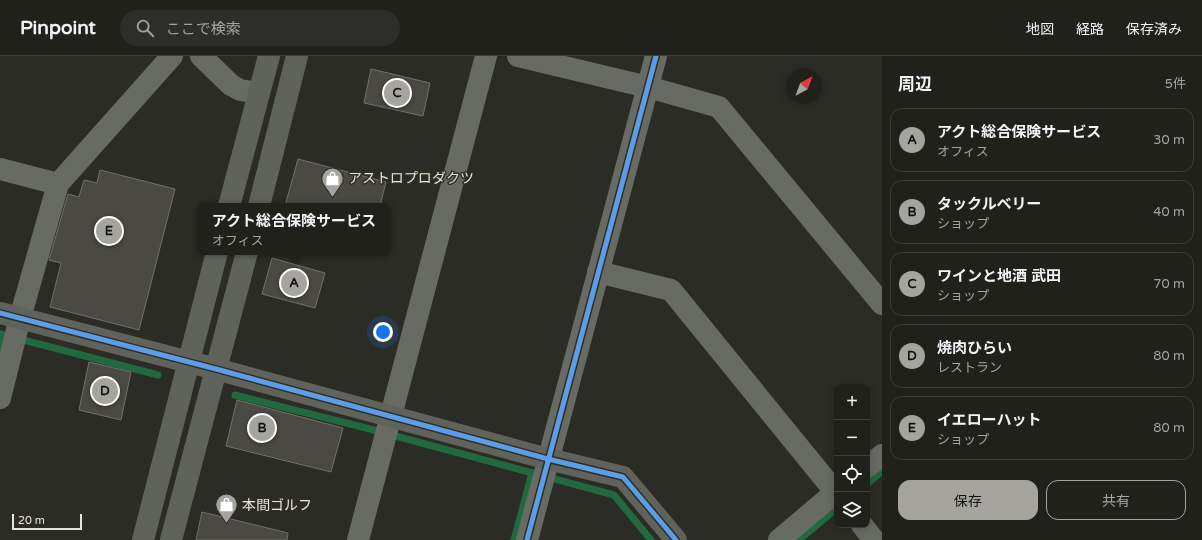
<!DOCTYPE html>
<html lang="ja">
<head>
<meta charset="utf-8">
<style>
  body { margin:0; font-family:"Varela Round","Noto Sans JP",sans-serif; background:#2d2e29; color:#f1f3f6 }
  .controls { position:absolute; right:12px; bottom:12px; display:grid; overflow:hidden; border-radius:8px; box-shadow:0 2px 10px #0003 }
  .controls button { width:36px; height:36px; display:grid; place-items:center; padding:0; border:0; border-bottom:1px solid #3e3e3b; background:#21211c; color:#f1f3f6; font:20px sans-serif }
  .compass { position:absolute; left:786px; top:12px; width:36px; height:36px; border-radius:50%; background:#21211c; box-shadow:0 2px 10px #0003; rotate:41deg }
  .scale { position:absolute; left:12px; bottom:10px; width:70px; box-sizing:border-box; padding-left:4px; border:2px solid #e6e5de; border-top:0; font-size:11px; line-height:14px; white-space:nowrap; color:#e6e5de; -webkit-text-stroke:3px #302e22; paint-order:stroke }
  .you { position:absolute; left:383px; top:276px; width:14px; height:14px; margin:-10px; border:3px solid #fff; border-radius:50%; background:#1a73e8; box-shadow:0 0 0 6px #1a73e833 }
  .badge { display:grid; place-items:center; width:26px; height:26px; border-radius:50%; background:#a5a49e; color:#111; font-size:13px; font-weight:700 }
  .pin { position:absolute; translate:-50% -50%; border:2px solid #fff; box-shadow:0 1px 4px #0006 }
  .popup { position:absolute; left:197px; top:147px; width:194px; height:52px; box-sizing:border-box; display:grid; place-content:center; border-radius:8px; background:#21211c; filter:drop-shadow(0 1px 3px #0005); font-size:13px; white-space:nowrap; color:#a2a3a3 }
  .popup b { font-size:15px; color:#f1f3f6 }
  .popup::after { content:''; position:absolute; left:50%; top:100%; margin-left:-8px; border:8px solid transparent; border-top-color:#21211c }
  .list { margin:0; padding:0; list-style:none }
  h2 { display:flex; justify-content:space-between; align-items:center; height:52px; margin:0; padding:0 16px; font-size:17px }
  h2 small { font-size:13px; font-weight:400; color:#a2a3a3 }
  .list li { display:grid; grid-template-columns:26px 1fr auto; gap:12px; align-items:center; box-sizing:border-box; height:64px; margin:0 8px 8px; padding:0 8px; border:1px solid #3e3e3b; border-radius:12px }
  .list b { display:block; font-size:15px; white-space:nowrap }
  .list p { margin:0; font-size:13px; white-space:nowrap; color:#a2a3a3 }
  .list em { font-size:13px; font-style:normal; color:#a2a3a3 }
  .actions { display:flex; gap:8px; padding:12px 16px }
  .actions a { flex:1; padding:9px 0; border:1px solid #a5a49e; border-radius:12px; text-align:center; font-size:14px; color:#a5a49e }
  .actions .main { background:#a5a49e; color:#111 }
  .icon { flex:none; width:22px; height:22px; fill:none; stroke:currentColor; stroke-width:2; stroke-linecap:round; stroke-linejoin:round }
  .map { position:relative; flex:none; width:882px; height:484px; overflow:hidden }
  header { display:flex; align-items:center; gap:24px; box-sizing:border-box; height:56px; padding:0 20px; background:#21211c; border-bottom:1px solid #3e3e3b }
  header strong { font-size:19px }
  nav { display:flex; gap:22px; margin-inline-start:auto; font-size:14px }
  .search { width:280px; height:36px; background:#2d2e29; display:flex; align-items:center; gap:10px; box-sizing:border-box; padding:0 14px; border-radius:22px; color:#a2a3a3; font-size:15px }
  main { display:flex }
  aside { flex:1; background:#21211c }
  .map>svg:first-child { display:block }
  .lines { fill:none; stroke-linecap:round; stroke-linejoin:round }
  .stream { stroke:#21693f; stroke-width:7 }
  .building { fill:#4a4944; stroke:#72716c }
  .street { stroke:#686b62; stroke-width:22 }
  .secondary { stroke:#606359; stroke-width:22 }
  .cycleway-casing { stroke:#302e22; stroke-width:8 }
  .cycleway { stroke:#5a9eea; stroke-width:5 }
  .labels { text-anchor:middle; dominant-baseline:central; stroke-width:3; stroke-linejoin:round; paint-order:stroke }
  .poi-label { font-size:14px; fill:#e6e5de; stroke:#302e22; text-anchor:start }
</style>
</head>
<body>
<header>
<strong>Pinpoint</strong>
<div class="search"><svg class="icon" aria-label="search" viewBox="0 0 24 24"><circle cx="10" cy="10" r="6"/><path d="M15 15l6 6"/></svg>ここで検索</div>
<nav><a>地図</a><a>経路</a><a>保存済み</a></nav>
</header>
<main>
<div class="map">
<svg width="882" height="484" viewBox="0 0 882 484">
  <rect width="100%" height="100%" fill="#2c2c26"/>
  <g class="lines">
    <g class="stream">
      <path d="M0,278L158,319"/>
      <path d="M0,292L3,279"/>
      <path d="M235,339L366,372L614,439L651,484"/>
      <path d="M867,428L882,415"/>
      <path d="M514,484L532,417"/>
      <path d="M799,484L837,452"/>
    </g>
  </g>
  <g class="building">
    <path d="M371,13L430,27L423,60L364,47Z"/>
    <path d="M298,103L386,126L380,150H285Z"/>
    <path d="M100,114L175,133L139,274L50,251L61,207L49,204L68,138L79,141L84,124L97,127Z"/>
    <path d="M272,202L325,217L315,252L262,238Z"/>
    <path d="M89,306L131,316L121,364L79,354Z"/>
    <path d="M237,344L343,372L331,416L226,390Z"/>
    <path d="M202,456L288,477L287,484H196Z"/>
  </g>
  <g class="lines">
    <g class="street">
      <path d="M201,0L231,29L240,34L259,37"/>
      <path d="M518,0L648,31L719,51L882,248"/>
      <path d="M0,113L58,128"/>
      <path d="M598,216L671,234L837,438"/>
      <path d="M0,342L20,262L58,128L172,0"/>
      <path d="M867,411L882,399"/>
      <path d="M862,469L874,484"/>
      <path d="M358,484L486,0"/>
      <path d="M527,484L656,0"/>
      <path d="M779,484L837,435"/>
    </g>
    <g class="secondary">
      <path d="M229,150L269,0"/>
      <path d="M259,150L297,0"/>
      <path d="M0,257L216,313L548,403L623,421L676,484"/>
      <path d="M143,484L217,196"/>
      <path d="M171,484L247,196"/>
    </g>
    <defs>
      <g id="cycleway">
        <path d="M0,257L216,313L548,403L623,421L676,484"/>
        <path d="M527,484L656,0"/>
      </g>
    </defs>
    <use href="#cycleway" class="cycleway-casing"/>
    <use href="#cycleway" class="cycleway"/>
  </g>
  <defs>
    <symbol id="shop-pin" viewBox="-11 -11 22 30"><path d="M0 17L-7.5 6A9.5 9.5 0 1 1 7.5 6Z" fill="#a5a49e" stroke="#302e22"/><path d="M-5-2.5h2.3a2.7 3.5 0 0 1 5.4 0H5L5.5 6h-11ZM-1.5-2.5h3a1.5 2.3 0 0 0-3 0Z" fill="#fff"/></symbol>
  </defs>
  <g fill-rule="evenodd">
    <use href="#shop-pin" x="320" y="110" width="25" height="34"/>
    <use href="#shop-pin" x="214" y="436" width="25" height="34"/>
  </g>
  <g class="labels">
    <g class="poi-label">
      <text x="348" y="122">アストロプロダクツ</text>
      <text x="242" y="449">本間ゴルフ</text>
    </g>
  </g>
</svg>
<div class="controls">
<button>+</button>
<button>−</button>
<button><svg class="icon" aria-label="locate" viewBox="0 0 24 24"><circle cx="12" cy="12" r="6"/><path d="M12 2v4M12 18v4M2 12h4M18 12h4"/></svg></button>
<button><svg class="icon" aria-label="layers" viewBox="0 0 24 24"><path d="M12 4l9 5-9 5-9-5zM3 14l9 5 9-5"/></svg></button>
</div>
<svg class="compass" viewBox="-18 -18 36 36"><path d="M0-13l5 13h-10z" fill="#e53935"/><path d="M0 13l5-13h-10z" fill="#a2a3a3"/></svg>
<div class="scale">20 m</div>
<div class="you"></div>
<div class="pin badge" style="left:294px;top:227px">A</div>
<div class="popup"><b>アクト総合保険サービス</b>オフィス</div>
<div class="pin badge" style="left:262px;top:372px">B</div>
<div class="pin badge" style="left:397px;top:37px">C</div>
<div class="pin badge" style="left:105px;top:335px">D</div>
<div class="pin badge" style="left:109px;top:175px">E</div>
</div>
<aside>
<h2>周辺<small>5件</small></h2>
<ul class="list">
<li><span class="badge">A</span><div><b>アクト総合保険サービス</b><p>オフィス</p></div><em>30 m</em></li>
<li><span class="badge">B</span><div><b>タックルベリー</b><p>ショップ</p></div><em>40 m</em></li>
<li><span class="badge">C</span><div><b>ワインと地酒 武田</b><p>ショップ</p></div><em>70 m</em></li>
<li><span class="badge">D</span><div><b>焼肉ひらい</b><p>レストラン</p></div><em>80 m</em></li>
<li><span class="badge">E</span><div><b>イエローハット</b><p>ショップ</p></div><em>80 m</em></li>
</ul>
<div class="actions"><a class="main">保存</a><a>共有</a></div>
</aside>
</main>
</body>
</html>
